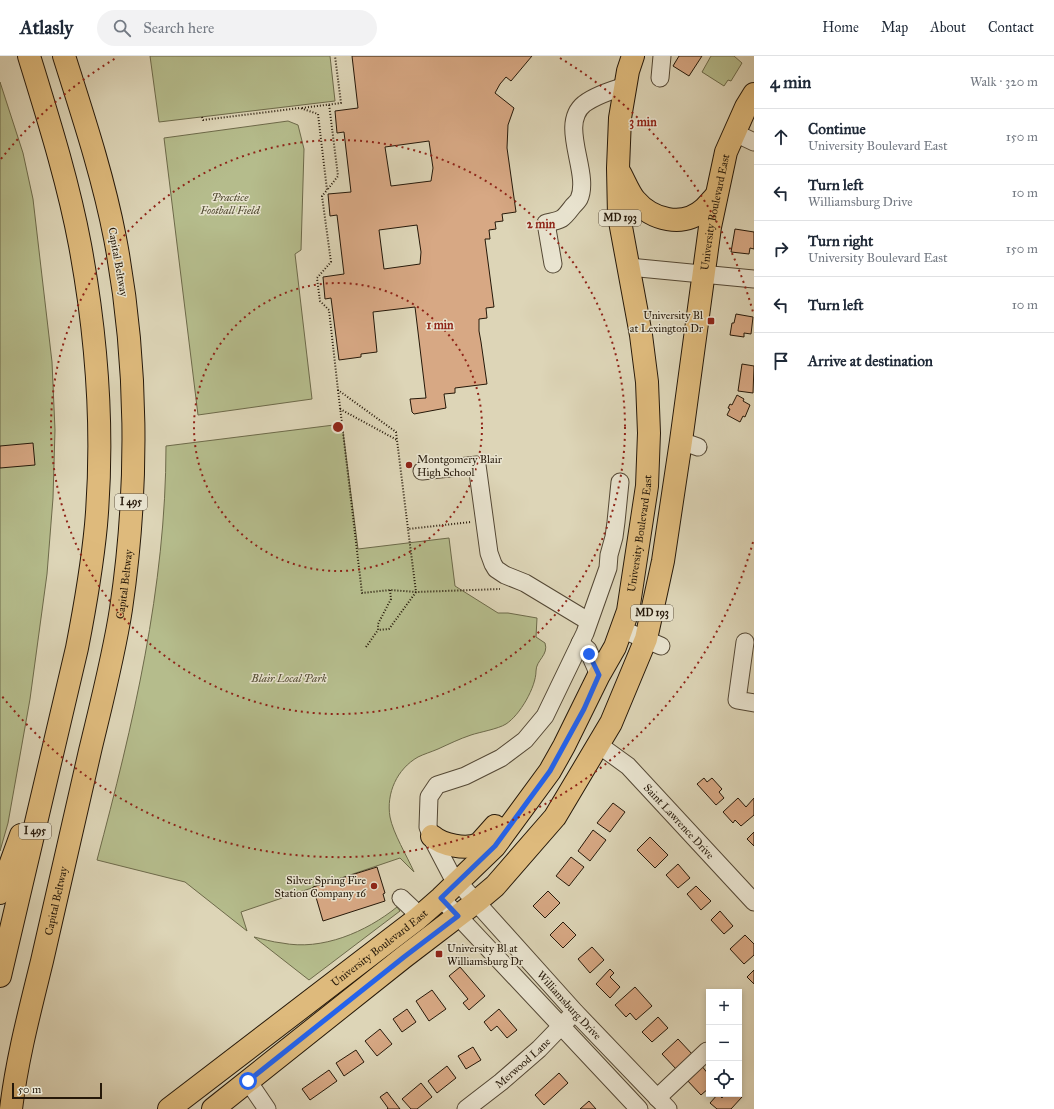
<!DOCTYPE html>
<html lang="en">
<head>
<meta charset="utf-8">
<style>
  body { margin:0; font-family:"IM FELL Great Primer",serif; background:#f2f2f3; color:#1f2937 }
  .controls { position:absolute; right:12px; bottom:12px; display:grid; overflow:hidden; border-radius:0px; box-shadow:0 2px 6px #0003 }
  .controls button { width:36px; height:36px; display:grid; place-items:center; padding:0; border:0; border-bottom:1px solid #e0e1e3; background:#fff; color:#1f2937; font:20px sans-serif }
  .scale { position:absolute; left:12px; bottom:10px; width:90px; box-sizing:border-box; padding-left:4px; border:2px solid #251809; border-top:0; font-size:11px; line-height:14px; white-space:nowrap; color:#251809; -webkit-text-stroke:3px #e9e4d0; paint-order:stroke }
  .stop { position:absolute; width:12px; height:12px; margin:-9px; border:3px solid #2563eb; border-radius:50%; background:#fff }
  .stop.end { background:#2563eb; border-color:#fff; box-shadow:0 1px 4px #0008 }
  .list { margin:0; padding:0; list-style:none }
  h2 { display:flex; justify-content:space-between; align-items:center; height:52px; margin:0; padding:0 16px; font-size:17px }
  h2 small { font-size:13px; font-weight:400; color:#747a83 }
  .list li { display:grid; grid-template-columns:26px 1fr auto; gap:12px; align-items:center; box-sizing:border-box; height:56px; padding:0 16px; border-top:1px solid #e0e1e3 }
  .list b { display:block; font-size:15px; white-space:nowrap }
  .list p { margin:0; font-size:13px; white-space:nowrap; color:#747a83 }
  .list em { font-size:13px; font-style:normal; color:#747a83 }
  .icon { flex:none; width:22px; height:22px; fill:none; stroke:currentColor; stroke-width:2; stroke-linecap:round; stroke-linejoin:round }
  .map { position:relative; flex:none; width:754px; height:1053px; overflow:hidden }
  header { display:flex; align-items:center; gap:24px; box-sizing:border-box; height:56px; padding:0 20px; background:#fff; border-bottom:1px solid #e0e1e3 }
  header strong { font-size:19px }
  nav { display:flex; gap:22px; margin-inline-start:auto; font-size:14px }
  .search { width:280px; height:36px; background:#f2f2f3; display:flex; align-items:center; gap:10px; box-sizing:border-box; padding:0 14px; border-radius:22px; color:#747a83; font-size:15px }
  main { display:flex }
  aside { flex:1; background:#fff }
  .map>svg:first-child { display:block }
  .green { fill:#b5bc8c; stroke:#6d6a4a }
  .building { fill:#d7a884; stroke:#251809; fill-rule:evenodd }
  .lines { fill:none; stroke-linecap:round; stroke-linejoin:round }
  .minor-casing { stroke:#534734; stroke-width:19 }
  .major-casing { stroke:#251809; stroke-width:24 }
  .highway-casing { stroke:#251809; stroke-width:24 }
  .path { stroke:#251809; stroke-width:2; stroke-dasharray:1 2; stroke-linecap:butt }
  .minor { stroke:#e9e4d0; stroke-width:17 }
  .major { stroke:#deba7c; stroke-width:22 }
  .highway { stroke:#deba7c; stroke-width:22 }
  .route { stroke:#2563eb; stroke-width:5 }
  .ring { fill:none; stroke:#8f2418; stroke-width:2; stroke-dasharray:2 4 }
  .poi-dot { fill:#8f2418; stroke:#e9e4d0; stroke-width:1.5 }
  .labels { text-anchor:middle; dominant-baseline:central; stroke-width:3; stroke-linejoin:round; paint-order:stroke }
  .shield { fill:#e9e4d0; stroke:#605545; stroke-width:1 }
  .shield-label { font-size:10px; font-weight:bold; fill:#251809 }
  .park-label { font-size:11px; font-style:italic; fill:#504930; stroke:#e9e4d0 }
  .street-label { font-size:11px; fill:#251809; stroke:#e9e4d0 }
  .poi-label { font-size:11px; fill:#251809; stroke:#e9e4d0; text-anchor:end }
  .centre { fill:#8f2418; stroke:#e9e4d0; stroke-width:2 }
  .ring-label { font-size:12px; text-anchor:middle; font-weight:bold; fill:#8f2418; stroke:#e9e4d0; stroke-width:3; stroke-linejoin:round; paint-order:stroke }
</style>
</head>
<body>
<header>
<strong>Atlasly</strong>
<div class="search"><svg class="icon" aria-label="search" viewBox="0 0 24 24"><circle cx="10" cy="10" r="6"/><path d="M15 15l6 6"/></svg>Search here</div>
<nav><a>Home</a><a>Map</a><a>About</a><a>Contact</a></nav>
</header>
<main>
<div class="map">
<svg width="754" height="1053" viewBox="0 0 754 1053">
  <rect width="100%" height="100%" fill="#ddd5b7"/>
  <filter id="stains"><feTurbulence type="fractalNoise" baseFrequency=".005" numOctaves="4"/><feColorMatrix values="0 0 0 0 .2 0 0 0 0 .09 0 0 0 0 .02 0 0 0 .5 -.17"/></filter>
  <radialGradient id="worn" r=".72"><stop offset=".6" stop-color="#630" stop-opacity="0"/><stop offset="1" stop-color="#630" stop-opacity=".3"/></radialGradient>
  <g class="green">
    <path d="M150,0H330L335,45L159,66Z"/>
    <path d="M711,0H734L742,7L731,25L728,24L724,30L702,16Z"/>
    <path d="M0,26L23,97L33,143L52,306L55,374L53,442L47,518L30,643L8,767L0,795Z"/>
    <path d="M288,65L298,69L304,93L301,194L295,198L312,343L198,359L164,82Z"/>
    <path d="M342,368L358,493L449,482L455,530L498,557H508L537,562L536,581L545,587C549,599 536,604 536,615C536,631 520,659 506,668C498,673 480,676 471,679C459,683 449,688 438,693C431,696 424,698 418,701C397,713 386,737 390,761C393,777 407,800 414,816L400,802L241,856L247,875L185,826L97,804C133,669 166,531 166,390Z"/>
    <path d="M397,851L400,855L309,924L254,881C263,883 272,886 282,887C322,895 366,876 397,851Z"/>
  </g>
  <g class="building">
    <path d="M352,0H532L511,25L506,21L500,28L495,37L514,52L508,69L507,92L516,156L502,158L503,165L495,166L496,173L489,174L490,183H485L494,251L486,252L487,262L479,263V275L481,286L487,328L455,332V337L444,338L446,352L414,358L412,356L410,343L426,342L415,251L373,256L377,296L361,298V301L339,304L331,242L325,243L323,221L344,218L337,159L330,160L328,138L351,136L344,76L337,77L335,55L358,52ZM429,85L433,112L431,125L391,130L385,91ZM417,169L421,196L420,208L384,213L379,174Z"/>
    <path d="M679,0H702L689,20L673,10Z"/>
    <path d="M735,173L754,176V193L750,192L749,198L731,196Z"/>
    <path d="M736,258L753,261L751,278L744,277V281L730,279L732,267H734Z"/>
    <path d="M742,308L754,310L753,337L738,335Z"/>
    <path d="M737,339L744,343L743,345L750,349L745,361L743,360L740,366L727,359L730,353L728,352L730,348L732,349Z"/>
    <path d="M33,387L35,409L0,412V390Z"/>
    <path d="M704,722L707,726L712,722L722,733L719,736L724,742L716,749L697,728Z"/>
    <path d="M738,742L746,751L754,742V759L741,770L735,764L733,767L723,756Z"/>
    <path d="M613,747L625,756L610,776L597,767Z"/>
    <path d="M593,774L606,784L590,805L578,795Z"/>
    <path d="M754,776V790L747,783Z"/>
    <path d="M650,781L668,799L655,812L637,794Z"/>
    <path d="M571,801L584,811L569,830L556,820Z"/>
    <path d="M678,808L690,822L678,832L666,819Z"/>
    <path d="M377,811L385,837L383,838L385,845L323,865L313,831Z"/>
    <path d="M696,830L711,845L701,854L687,838Z"/>
    <path d="M548,835L560,847L545,862L533,850Z"/>
    <path d="M720,855L733,870L724,878L711,864Z"/>
    <path d="M563,866L576,879L563,892L550,879Z"/>
    <path d="M745,879L754,888V899L744,908L730,893Z"/>
    <path d="M592,891L604,904L590,917L578,903Z"/>
    <path d="M460,911L485,940L469,954L463,947L468,943L449,920Z"/>
    <path d="M610,913L614,917L610,921L620,931L610,942L596,928Z"/>
    <path d="M754,914V928L747,921Z"/>
    <path d="M635,931L652,950L636,964L630,957L626,961L615,949Z"/>
    <path d="M432,934L446,953L429,965L416,945Z"/>
    <path d="M407,953L416,966L402,976L393,963Z"/>
    <path d="M499,953L517,974L507,982L497,970L491,975L484,966Z"/>
    <path d="M658,961L668,972L652,986L642,976Z"/>
    <path d="M380,973L392,988L377,1000L365,985Z"/>
    <path d="M678,983L693,999L677,1014L662,998Z"/>
    <path d="M473,991L481,1004L466,1013L458,1000Z"/>
    <path d="M356,994L364,1006L344,1020L336,1007Z"/>
    <path d="M701,1009L709,1019V1032L701,1039L686,1023Z"/>
    <path d="M447,1010L456,1022L437,1037L428,1025Z"/>
    <path d="M329,1014L337,1025L310,1044L302,1033Z"/>
    <path d="M559,1017L568,1027L544,1049L535,1039Z"/>
    <path d="M421,1027L432,1041L417,1053H411L402,1043Z"/>
    <path d="M387,1036L400,1053H387L388,1052L380,1041Z"/>
    <path d="M718,1038L722,1042L725,1038H738L742,1041L731,1053H717L710,1047Z"/>
    <path d="M589,1045L596,1053H580Z"/>
  </g>
  <g class="lines">
    <defs>
      <g id="minor">
        <path d="M660,22L662,0"/>
        <path d="M735,77L754,86"/>
        <path d="M553,208L546,167C563,164 563,163 573,150C575,148 578,145 579,143C591,117 558,69 584,48C596,39 612,34 626,30"/>
        <path d="M629,211L754,223"/>
        <path d="M681,385L698,391"/>
        <path d="M422,415L477,409L489,497L493,508L496,513L505,519L525,527L588,565"/>
        <path d="M621,573L661,590"/>
        <path d="M745,586L737,644L754,647"/>
        <path d="M580,587L588,594L599,619"/>
        <path id="s1" d="M599,689L628,710L754,846"/>
        <path id="s2" d="M458,826L575,956L668,1053"/>
        <path d="M456,828L434,786L428,771L429,741L437,729L465,720L501,702L525,684L545,660L585,577L608,512L609,499L614,481L616,466L620,426"/>
        <path d="M401,842L420,860"/>
        <path d="M441,842L639,1053"/>
        <path d="M248,1025L267,1053"/>
        <path d="M657,1042L707,995"/>
        <path id="s3" d="M466,1053L501,1026L539,993L569,962"/>
      </g>
      <g id="major">
        <path d="M620,117C625,126 629,137 635,144C652,164 683,172 704,153C708,149 712,144 716,140"/>
        <path d="M432,780C442,789 466,794 479,788L495,770"/>
        <path id="s4" d="M169,1053L417,863L441,842L495,790L550,715L564,690L599,619L615,591L628,555L647,430L649,377L647,326L641,279L619,160L618,112L620,62L628,15L633,0"/>
        <path id="s5" d="M213,1053L404,901L476,846L495,830L555,761L611,667L646,583L663,505L681,385L710,171L726,96L746,51L754,38"/>
      </g>
      <g id="highway">
        <path d="M0,837L21,779"/>
        <path d="M0,920L77,592C85,551 92,511 96,469C104,377 97,281 80,189C68,125 48,62 29,0"/>
        <path id="s6" d="M11,1053C17,1003 30,954 42,905C58,835 74,765 90,695C101,649 114,599 121,553C139,431 138,303 115,182C103,120 83,60 64,0"/>
      </g>
    </defs>
    <use href="#minor" class="minor-casing"/>
    <use href="#major" class="major-casing"/>
    <use href="#highway" class="highway-casing"/>
    <g class="path">
      <path d="M302,52L341,47L335,0"/>
      <path d="M202,61L203,64L300,52L318,58L327,134L322,140L331,206L317,222L320,245L329,254L338,334L396,376L408,473"/>
      <path d="M328,133L338,120L329,48"/>
      <path d="M338,334L362,537L390,534L416,536L500,533"/>
      <path d="M340,353L397,384"/>
      <path d="M390,534L391,543L378,568V574L389,573L416,536L408,473L471,466"/>
      <path d="M366,591L378,574"/>
    </g>
    <use href="#minor" class="minor"/>
    <use href="#major" class="major"/>
    <use href="#highway" class="highway"/>
  </g>
  <g class="lines">
    <path class="route" d="M248,1025L404,901L458,860L441,842L495,790L550,715L584,653L599,619L589,598"/>
  </g>
  <g class="ring">
    <circle cx="338" cy="371" r="144"/>
    <circle cx="338" cy="371" r="287"/>
    <path d="M753 486A431 431 0 0 1 1 639M1 103A431 431 0 0 1 116 2M560 2A431 431 0 0 1 753 256"/>
  </g>
  <g class="poi-dot">
    <rect x="707" y="261" width="8" height="8" rx="2"/>
    <circle cx="409" cy="409" r="4"/>
    <circle cx="374" cy="830" r="4"/>
    <rect x="435" y="894" width="8" height="8" rx="2"/>
  </g>
  <g class="labels">
    <g class="shield">
      <rect x="599" y="154" width="42" height="16" rx="3"/>
      <rect x="115" y="438" width="32" height="16" rx="3"/>
      <rect x="631" y="549" width="42" height="16" rx="3"/>
      <rect x="19" y="767" width="32" height="16" rx="3"/>
    </g>
    <g class="shield-label">
      <text x="620" y="162">MD 193</text>
      <text x="131" y="446">I 495</text>
      <text x="652" y="557">MD 193</text>
      <text x="35" y="775">I 495</text>
    </g>
    <g class="park-label">
      <text x="230" y="141">Practice<tspan x="230" dy="13">Football Field</tspan></text>
      <text x="289" y="622">Blair Local Park</text>
    </g>
    <g class="street-label">
      <text stroke="none"><textPath href="#s5" startOffset="1084">University Boulevard East</textPath></text>
      <text transform="translate(118 206) rotate(80)">Capital Beltway</text>
      <text stroke="none"><textPath href="#s4" startOffset="769">University Boulevard East</textPath></text>
      <text stroke="none"><textPath href="#s6" startOffset="537">Capital Beltway</textPath></text>
      <text stroke="none"><textPath href="#s1" startOffset="111">Saint Lawrence Drive</textPath></text>
      <text stroke="none"><textPath href="#s6" startOffset="213">Capital Beltway</textPath></text>
      <text stroke="none"><textPath href="#s4" startOffset="265">University Boulevard East</textPath></text>
      <text stroke="none"><textPath href="#s2" startOffset="166">Williamsburg Drive</textPath></text>
      <text stroke="none"><textPath href="#s3" startOffset="73">Merwood Lane</textPath></text>
    </g>
    <g class="poi-label">
      <text x="703" y="259">University Bl<tspan x="703" dy="13">at Lexington Dr</tspan></text>
      <text x="417" y="403" text-anchor="start">Montgomery Blair<tspan x="417" dy="13">High School</tspan></text>
      <text x="366" y="824">Silver Spring Fire<tspan x="366" dy="13">Station Company 16</tspan></text>
      <text x="447" y="892" text-anchor="start">University Bl at<tspan x="447" dy="13">Williamsburg Dr</tspan></text>
    </g>
  </g>
  <circle cx="338" cy="371" r="6" class="centre"/>
  <g class="ring-label">
    <text x="643" y="70">3 min</text>
    <text x="541" y="172">2 min</text>
    <text x="440" y="273">1 min</text>
  </g>
  <rect width="100%" height="100%" filter="url(#stains)"/>
  <rect width="100%" height="100%" fill="url(#worn)"/>
</svg>
<div class="controls">
<button>+</button>
<button>−</button>
<button><svg class="icon" aria-label="locate" viewBox="0 0 24 24"><circle cx="12" cy="12" r="6"/><path d="M12 2v4M12 18v4M2 12h4M18 12h4"/></svg></button>
</div>
<div class="scale">50 m</div>
<div class="stop" style="left:248px;top:1025px"></div>
<div class="stop end" style="left:589px;top:598px"></div>
</div>
<aside>
<h2>4 min<small>Walk · 320 m</small></h2>
<ul class="list">
<li><svg class="icon" aria-label="ahead" viewBox="0 0 24 24"><path d="M12 20V5M6 11l6-6 6 6"/></svg><div><b>Continue</b><p>University Boulevard East</p></div><em>150 m</em></li>
<li><svg class="icon" aria-label="left" viewBox="0 0 24 24"><path d="M17 20v-9H6M10 6l-5 5 5 5"/></svg><div><b>Turn left</b><p>Williamsburg Drive</p></div><em>10 m</em></li>
<li><svg class="icon" aria-label="right" viewBox="0 0 24 24"><path d="M7 20v-9h11M14 6l5 5-5 5"/></svg><div><b>Turn right</b><p>University Boulevard East</p></div><em>150 m</em></li>
<li><svg class="icon" aria-label="left" viewBox="0 0 24 24"><path d="M17 20v-9H6M10 6l-5 5 5 5"/></svg><div><b>Turn left</b></div><em>10 m</em></li>
<li><svg class="icon" aria-label="arrive" viewBox="0 0 24 24"><path d="M6 21V4h12l-3 4 3 4H6"/></svg><div><b>Arrive at destination</b></div></li>
</ul>
</aside>
</main>
</body>
</html>
